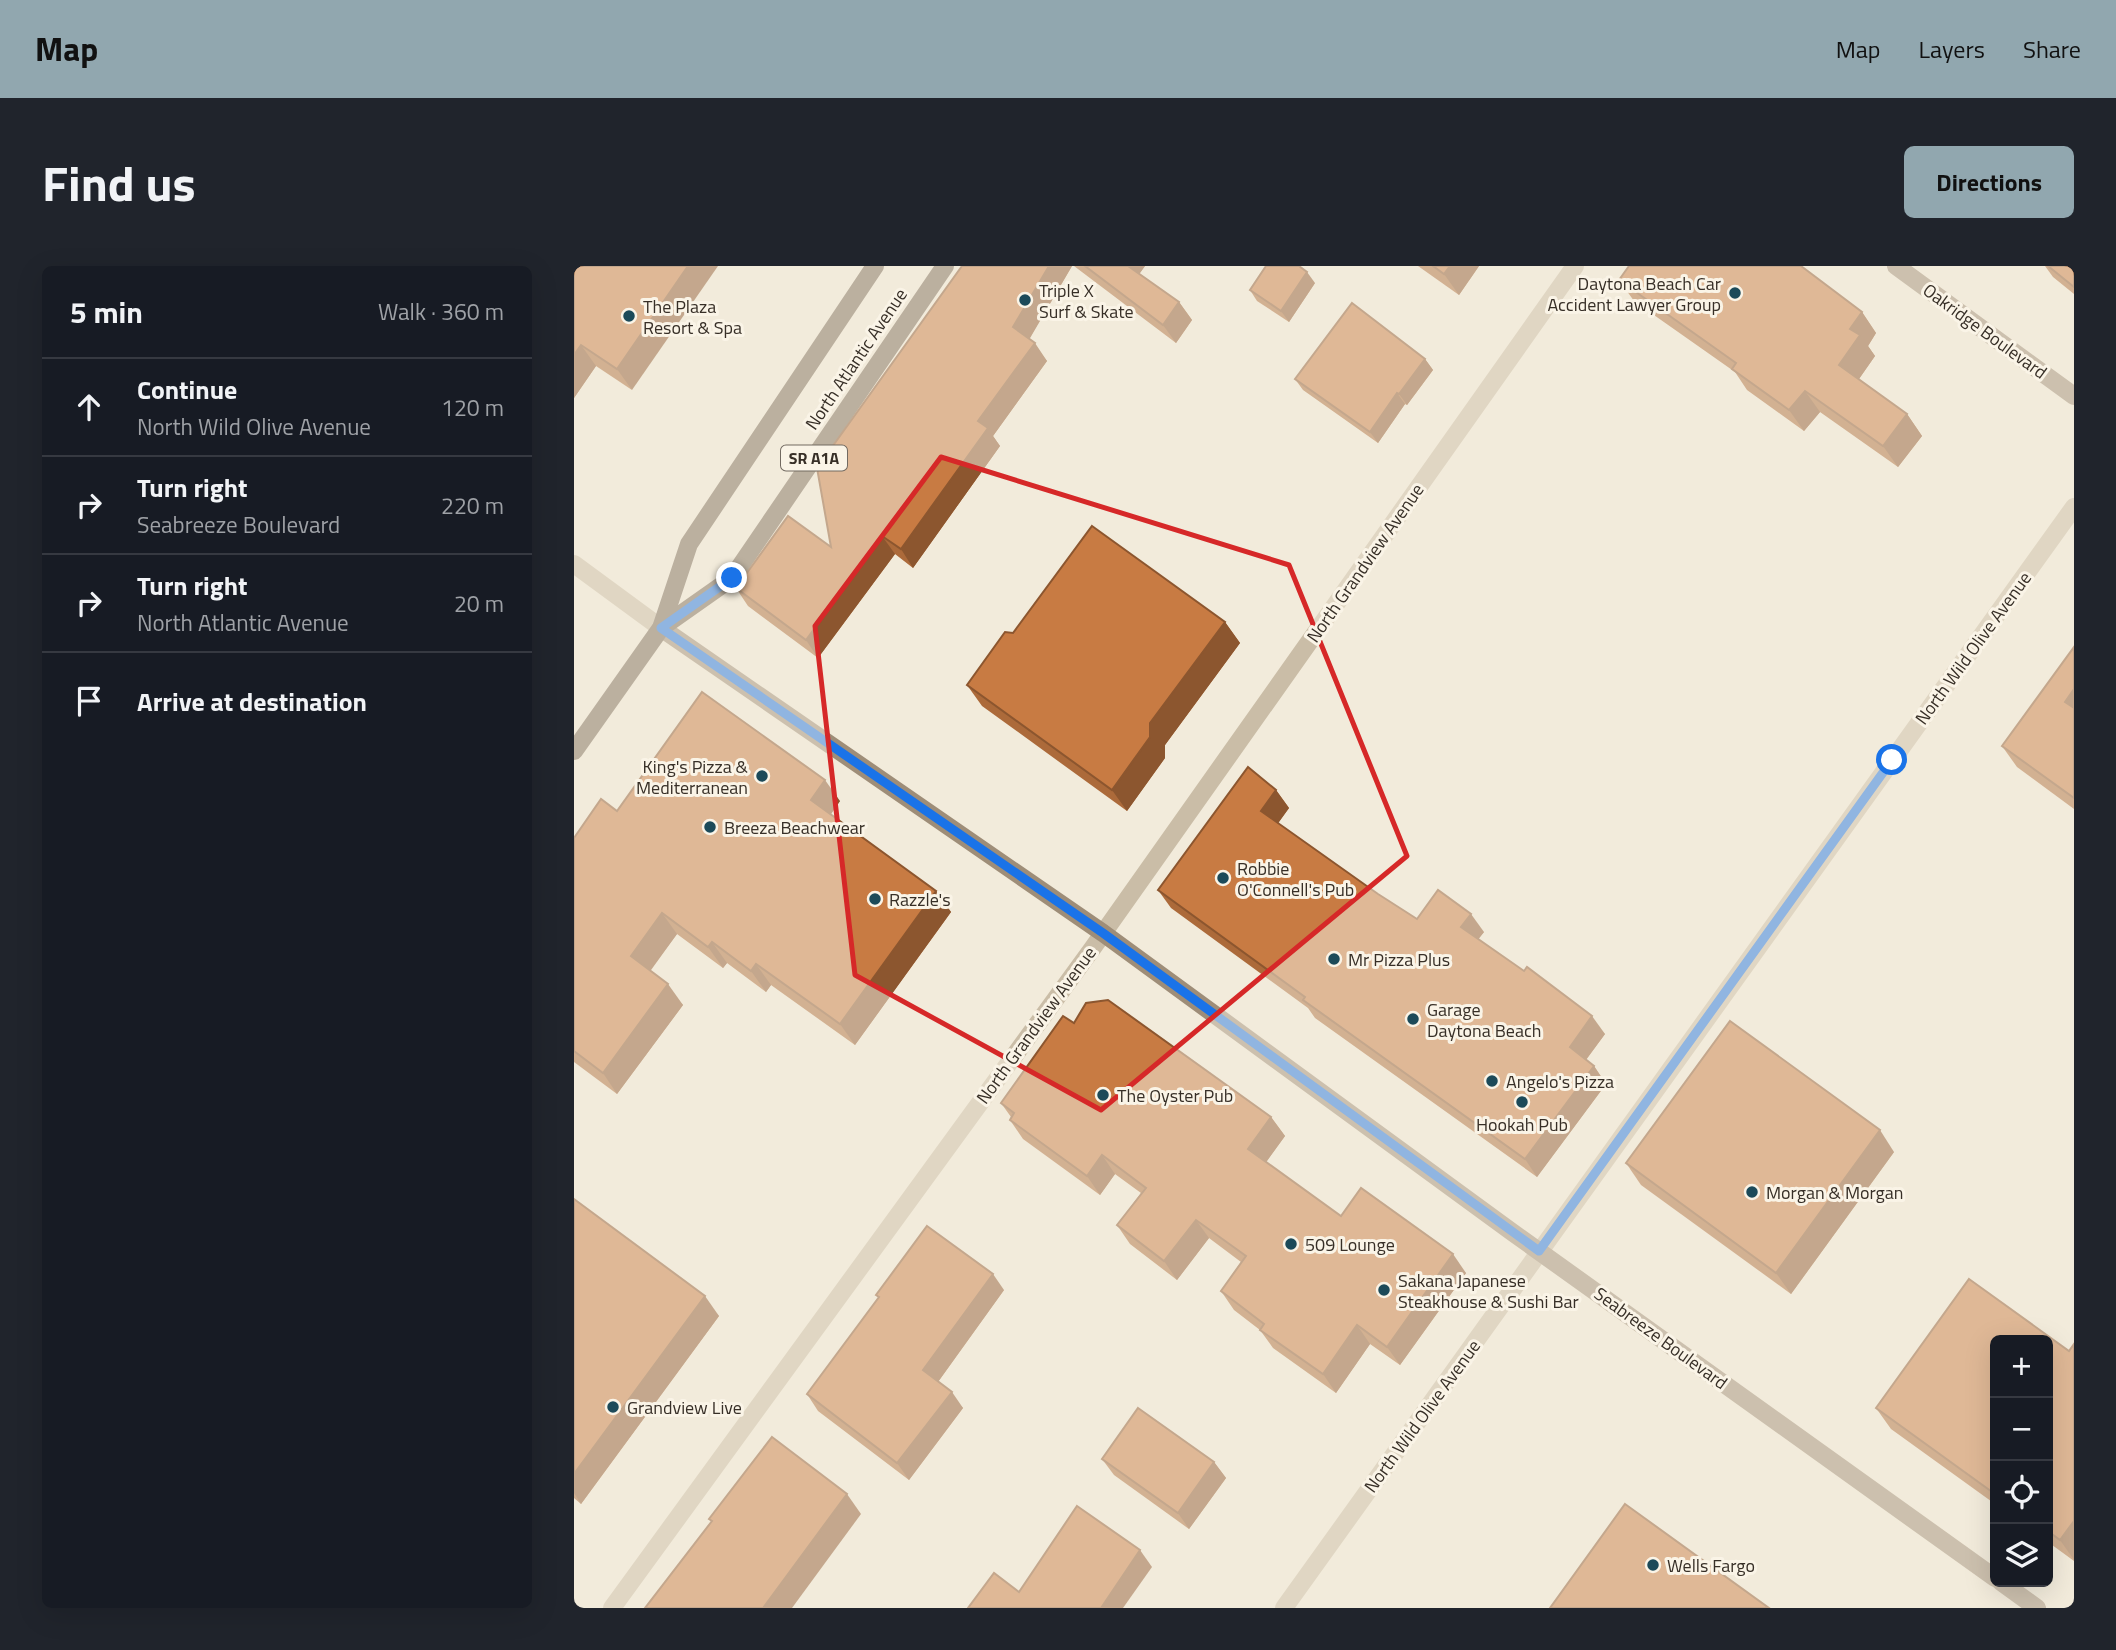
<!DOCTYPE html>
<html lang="en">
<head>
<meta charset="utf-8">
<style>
  body { margin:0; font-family:"Titillium Web",sans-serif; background:#20242c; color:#f1f3f6 }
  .controls { position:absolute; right:21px; bottom:21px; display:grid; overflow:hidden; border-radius:10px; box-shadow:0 7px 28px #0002 }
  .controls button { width:63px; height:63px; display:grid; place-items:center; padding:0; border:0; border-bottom:2px solid #363941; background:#171b24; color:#f1f3f6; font:35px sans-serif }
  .stop { position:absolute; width:21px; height:21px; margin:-16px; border:5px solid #1a73e8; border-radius:50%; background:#fff }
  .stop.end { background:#1a73e8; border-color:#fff; box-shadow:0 2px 7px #0008 }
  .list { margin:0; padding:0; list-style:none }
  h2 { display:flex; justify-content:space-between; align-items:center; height:91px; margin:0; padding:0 28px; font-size:30px }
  h2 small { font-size:23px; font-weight:400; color:#9ea1a6 }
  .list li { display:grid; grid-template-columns:46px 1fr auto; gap:21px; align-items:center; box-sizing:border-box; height:98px; padding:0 28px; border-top:2px solid #363941 }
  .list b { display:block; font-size:26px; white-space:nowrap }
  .list p { margin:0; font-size:23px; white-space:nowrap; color:#9ea1a6 }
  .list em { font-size:23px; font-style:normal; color:#9ea1a6 }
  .icon { flex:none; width:38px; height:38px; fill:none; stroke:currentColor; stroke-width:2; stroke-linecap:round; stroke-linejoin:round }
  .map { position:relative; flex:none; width:1500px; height:1342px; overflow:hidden; border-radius:10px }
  header { display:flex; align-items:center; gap:42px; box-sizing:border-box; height:98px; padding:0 35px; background:#91a7af; color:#111 }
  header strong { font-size:33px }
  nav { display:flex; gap:38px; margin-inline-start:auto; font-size:24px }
  .intro { display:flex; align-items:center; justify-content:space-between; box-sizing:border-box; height:168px; padding:0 42px }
  h1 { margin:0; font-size:49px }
  .button { padding:18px 32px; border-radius:10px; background:#91a7af; color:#111; font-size:24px; font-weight:700 }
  main { display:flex; gap:42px; padding:0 42px }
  aside { flex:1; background:#171b24; border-radius:10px; box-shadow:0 7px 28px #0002 }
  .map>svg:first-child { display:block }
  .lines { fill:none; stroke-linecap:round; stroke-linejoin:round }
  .street { stroke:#cabda7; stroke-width:18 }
  .secondary { stroke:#9e8d78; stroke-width:18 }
  .primary { stroke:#796958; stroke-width:18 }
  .wall { fill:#ac6a3a }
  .shaded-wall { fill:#8c562f }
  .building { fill:#c87b43; stroke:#8c562f; stroke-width:2 }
  .route { stroke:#1a73e8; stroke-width:9 }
  .marked { fill:none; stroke:#d62828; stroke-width:5; stroke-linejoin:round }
  .poi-dot { fill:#1c4a59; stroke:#faf4e7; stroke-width:2.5 }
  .labels { text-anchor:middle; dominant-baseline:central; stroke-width:6; stroke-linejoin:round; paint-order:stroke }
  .shield { fill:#faf4e7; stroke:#726a61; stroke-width:2 }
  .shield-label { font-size:16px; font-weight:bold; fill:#372f27 }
  .poi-label { font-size:18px; fill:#372f27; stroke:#faf4e7; text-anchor:start }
  .street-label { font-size:18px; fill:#372f27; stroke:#faf4e7 }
</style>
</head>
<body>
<header>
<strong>Map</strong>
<nav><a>Map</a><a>Layers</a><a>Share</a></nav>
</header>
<div class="intro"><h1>Find us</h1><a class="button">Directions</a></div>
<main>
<aside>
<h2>5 min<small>Walk · 360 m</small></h2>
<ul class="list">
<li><svg class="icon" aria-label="ahead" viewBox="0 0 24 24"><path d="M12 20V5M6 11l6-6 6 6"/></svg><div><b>Continue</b><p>North Wild Olive Avenue</p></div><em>120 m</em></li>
<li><svg class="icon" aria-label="right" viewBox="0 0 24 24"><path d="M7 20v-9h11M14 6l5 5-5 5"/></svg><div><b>Turn right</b><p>Seabreeze Boulevard</p></div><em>220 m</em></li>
<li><svg class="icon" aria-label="right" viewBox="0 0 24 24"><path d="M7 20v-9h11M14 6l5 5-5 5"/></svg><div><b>Turn right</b><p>North Atlantic Avenue</p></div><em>20 m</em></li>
<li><svg class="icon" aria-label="arrive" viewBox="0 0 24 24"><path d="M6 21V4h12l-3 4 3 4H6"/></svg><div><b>Arrive at destination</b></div></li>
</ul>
</aside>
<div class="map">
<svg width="1500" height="1342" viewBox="0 0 1500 1342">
  <rect width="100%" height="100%" fill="#f2ebdb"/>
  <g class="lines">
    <g class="street">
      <path d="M0,298L87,362"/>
      <path d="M38,1342L518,683L1001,0"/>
      <path d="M710,1342L1500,241"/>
    </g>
    <g class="secondary">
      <path d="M1322,0L1500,130"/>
      <path d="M87,362L529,667L938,966L1421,1312"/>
      <path d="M1427,1316L1463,1342"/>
    </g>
    <g class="primary">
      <path d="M87,362L158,312L371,0"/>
      <path d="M0,485L87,362L115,278L301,0"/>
    </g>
  </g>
  <g class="wall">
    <path d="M0,0L58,124L22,100L0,132Z"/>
    <path d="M388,0H498L455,73L473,95L419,170L426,180L339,302L321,288L244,392L174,340L162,322L257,281Z"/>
    <path d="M500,0H571L565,8L605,36L618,54L602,77Z"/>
    <path d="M844,0H905L885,29Z"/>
    <path d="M1471,0H1500V28L1479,11Z"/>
    <path d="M1045,14L1288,46L1302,67L1294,80L1301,90L1285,113L1333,148L1348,170L1324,201L1246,146L1230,165L1173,124L1161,106L1060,35Z"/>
    <path d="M741,17L715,56L683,35L676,24Z"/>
    <path d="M851,93L859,104L833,139L831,138L804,177L729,124L721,113Z"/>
    <path d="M651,356L666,377L591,479V492L553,545L408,440L393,419L439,367Z"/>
    <path d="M1500,381V543L1443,501L1428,480Z"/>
    <path d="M702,524L715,542L704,557L804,628L843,653L910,666L904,673L1031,768L1012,794L1020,800L1032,818L963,911L741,752L734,742L597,642L584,624Z"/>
    <path d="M266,535L257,548L362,625L377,646L281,779L197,719L192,726L153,697L149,702L103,668L76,704L109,739L43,828L0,796V572Z"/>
    <path d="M500,757L697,851L711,870L692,896L767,950L892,1007L826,1099L796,1078L762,1127L699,1082L686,1064L660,1044L647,1025L667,996L635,972L603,1014L556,978L543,959L567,927L541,908L526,929L449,873L436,854L437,851L427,837Z"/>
    <path d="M1320,886L1217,1028L1067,919L1052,897Z"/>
    <path d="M0,933L145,1050L7,1238L0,1232Z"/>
    <path d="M1395,1013L1495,1085L1500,1078V1295L1474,1276V1074H1421V1238L1317,1163L1302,1142Z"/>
    <path d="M430,1024L364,1116L389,1142L335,1214L244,1145L233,1128L305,1032L302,1029Z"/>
    <path d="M528,1193L640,1196L652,1212L615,1263L540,1209Z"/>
  </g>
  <g class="shaded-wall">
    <path d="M114,0H144L58,124L43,103Z"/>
    <path d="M475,0H498L452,79L439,61Z"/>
    <path d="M551,0H571L561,14Z"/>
    <path d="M876,0H905L885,29L870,8Z"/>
    <path d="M733,6L741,17L715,56L707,45Z"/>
    <path d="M605,36L618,54L602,77L589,59Z"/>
    <path d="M1288,46L1302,67L1294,80L1301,90L1280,120L1265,99L1276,63Z"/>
    <path d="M461,77L473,95L419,170L426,180L339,302L327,283L404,155Z"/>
    <path d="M7,79L22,100L0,132V89Z"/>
    <path d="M851,93L859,104L833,139L825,128Z"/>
    <path d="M1231,125L1246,146L1230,165L1215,144Z"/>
    <path d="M823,127L831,138L804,177L796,166Z"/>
    <path d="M1333,148L1348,170L1324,201L1309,180Z"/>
    <path d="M308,270L321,288L244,392L232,374Z"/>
    <path d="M651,356L666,377L591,479V492L553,545L538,524L576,457Z"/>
    <path d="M1500,423V449L1491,436Z"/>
    <path d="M251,514L266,535L252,555L237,534Z"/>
    <path d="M702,524L715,542L700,563L687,545Z"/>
    <path d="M362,625L377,646L281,779L266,758Z"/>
    <path d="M88,647L103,668L72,711L57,690Z"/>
    <path d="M897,648L910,666L900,679L887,661Z"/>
    <path d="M138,676L153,697L149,702L134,681Z"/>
    <path d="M182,698L197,719L192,726L177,705Z"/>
    <path d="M94,718L109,739L43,828L29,807Z"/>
    <path d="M1018,750L1031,768L1008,799L996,781Z"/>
    <path d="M1020,800L1032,818L963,911L951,893Z"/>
    <path d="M697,851L711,870L688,902L674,883Z"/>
    <path d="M1306,864L1320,886L1217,1028L1202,1007Z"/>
    <path d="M528,889L541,908L526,929L513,910Z"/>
    <path d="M622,954L635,972L603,1014L590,995Z"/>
    <path d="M879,988L892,1007L826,1099L813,1081Z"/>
    <path d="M419,1008L430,1024L361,1120L349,1104Z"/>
    <path d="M131,1030L145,1050L7,1238L0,1227V1208Z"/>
    <path d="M783,1059L796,1078L762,1127L749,1108Z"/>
    <path d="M378,1126L389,1142L335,1214L323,1197Z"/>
    <path d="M640,1196L652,1212L615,1263L604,1247Z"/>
    <path d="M273,1228L287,1248L218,1342H189Z"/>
    <path d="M1500,1255V1294L1486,1274Z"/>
    <path d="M566,1284L578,1301L549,1342H527Z"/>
  </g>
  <g class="building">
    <path d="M0,0H114L43,103L7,79L0,89Z"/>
    <path d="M388,0H475L439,61L461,77L404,155L414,162L327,283L308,270L232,374L162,322L214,250L257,281L243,202Z"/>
    <path d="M511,0H554L605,36L589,59Z"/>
    <path d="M692,0H725L733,6L707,45L676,24Z"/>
    <path d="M859,0H876L870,8Z"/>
    <path d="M1055,0H1227L1288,46L1276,63L1286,69L1265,99L1333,148L1309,180L1231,125L1215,144L1158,103L1162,97L1045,14Z"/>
    <path d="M1474,0H1500V21Z"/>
    <path d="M778,37L851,93L825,128L823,127L796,166L721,113Z"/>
    <path d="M518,260L651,356L576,457V471L538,524L393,419L431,366L439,367Z"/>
    <path d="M1500,381V423L1491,436L1500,442V532L1428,480Z"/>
    <path d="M128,426L251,514L237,534L362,625L266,758L182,698L177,705L138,676L134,681L88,647L57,690L94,718L29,807L0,785V572L27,533L43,545Z"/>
    <path d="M674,501L702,524L687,545L804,628L843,653L864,624L897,648L887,661L950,705L953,701L1018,750L996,781L1020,800L951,893L729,734L731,731L584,624Z"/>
    <path d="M534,734L697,851L674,883L767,950L787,922L879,988L813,1081L783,1059L749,1108L686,1064L690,1058L647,1025L672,990L622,954L590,995L543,959L572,922L528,889L513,910L436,854L440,847L427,837L489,750L500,757L512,737Z"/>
    <path d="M1156,755L1306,864L1202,1007L1052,897Z"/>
    <path d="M0,933L131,1030L0,1208Z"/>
    <path d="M353,960L419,1008L349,1104L378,1126L323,1197L233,1128L305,1031L302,1029Z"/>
    <path d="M1395,1013L1495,1085L1500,1078V1255L1486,1274L1474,1265V1074H1421V1228L1302,1142Z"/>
    <path d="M564,1142L640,1196L604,1247L528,1193Z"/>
    <path d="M198,1171L273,1228L189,1342H71L138,1255L135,1253Z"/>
    <path d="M1051,1238L1195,1342H976Z"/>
    <path d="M503,1240L566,1284L527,1342H394L420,1307L445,1326Z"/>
  </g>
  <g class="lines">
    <path class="route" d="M158,312L87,362L529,667L965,985L1318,494"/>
  </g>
  <path d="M0 0H1500V1342H0ZM367,191L715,299L833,590L527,844L281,709L241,360Z" fill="#f2ebdb" fill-opacity=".55" fill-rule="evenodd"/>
  <path class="marked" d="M367,191L715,299L833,590L527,844L281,709L241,360Z"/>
  <g class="poi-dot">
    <circle cx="1161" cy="27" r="7"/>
    <circle cx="451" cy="34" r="7"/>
    <circle cx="55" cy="50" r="7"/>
    <circle cx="188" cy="510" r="7"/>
    <circle cx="136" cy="561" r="7"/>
    <circle cx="649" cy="612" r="7"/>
    <circle cx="301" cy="633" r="7"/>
    <circle cx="760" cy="693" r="7"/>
    <circle cx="839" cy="753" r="7"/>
    <circle cx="918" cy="815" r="7"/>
    <circle cx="529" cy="829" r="7"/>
    <circle cx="948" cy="836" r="7"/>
    <circle cx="1178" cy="926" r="7"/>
    <circle cx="717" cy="978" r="7"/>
    <circle cx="810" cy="1024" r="7"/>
    <circle cx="39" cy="1141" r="7"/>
    <circle cx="1079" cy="1299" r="7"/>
  </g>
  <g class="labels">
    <rect class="shield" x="207" y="179.5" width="66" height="25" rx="5"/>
    <g class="shield-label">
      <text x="240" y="192">SR A1A</text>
    </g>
    <g class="poi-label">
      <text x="1147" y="17" text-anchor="end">Daytona Beach Car<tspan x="1147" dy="21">Accident Lawyer Group</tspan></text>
      <text x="465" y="24">Triple X<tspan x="465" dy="21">Surf &amp; Skate</tspan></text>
      <text x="69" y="40">The Plaza<tspan x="69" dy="21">Resort &amp; Spa</tspan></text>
      <text x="174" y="500" text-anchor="end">King's Pizza &amp;<tspan x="174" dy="21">Mediterranean</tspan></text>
      <text x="150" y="561">Breeza Beachwear</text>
      <text x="663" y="602">Robbie<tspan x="663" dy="21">O'Connell's Pub</tspan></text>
      <text x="315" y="633">Razzle's</text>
      <text x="774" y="693">Mr Pizza Plus</text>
      <text x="853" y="743">Garage<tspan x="853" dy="21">Daytona Beach</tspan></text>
      <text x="932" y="815">Angelo's Pizza</text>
      <text x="543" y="829">The Oyster Pub</text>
      <text x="948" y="858" text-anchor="middle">Hookah Pub</text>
      <text x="1192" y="926">Morgan &amp; Morgan</text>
      <text x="731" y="978">509 Lounge</text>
      <text x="824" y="1014">Sakana Japanese<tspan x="824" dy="21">Steakhouse &amp; Sushi Bar</tspan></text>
      <text x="53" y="1141">Grandview Live</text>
      <text x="1093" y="1299">Wells Fargo</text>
    </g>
    <g class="street-label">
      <text transform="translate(1411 65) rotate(36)">Oakridge Boulevard</text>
      <text transform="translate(282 93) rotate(-56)">North Atlantic Avenue</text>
      <text transform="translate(791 297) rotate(-55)">North Grandview Avenue</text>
      <text transform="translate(1399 382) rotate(-54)">North Wild Olive Avenue</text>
      <text transform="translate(462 759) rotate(-54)">North Grandview Avenue</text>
      <text transform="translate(1087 1072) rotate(36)">Seabreeze Boulevard</text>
      <text transform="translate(848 1150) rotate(-54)">North Wild Olive Avenue</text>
    </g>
  </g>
</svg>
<div class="controls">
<button>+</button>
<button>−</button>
<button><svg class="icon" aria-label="locate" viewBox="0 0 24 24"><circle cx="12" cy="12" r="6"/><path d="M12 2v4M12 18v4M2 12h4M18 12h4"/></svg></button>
<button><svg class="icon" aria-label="layers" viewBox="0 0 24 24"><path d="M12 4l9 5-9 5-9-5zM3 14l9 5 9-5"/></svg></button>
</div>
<div class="stop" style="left:1318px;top:494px"></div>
<div class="stop end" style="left:158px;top:312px"></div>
</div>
</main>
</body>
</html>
